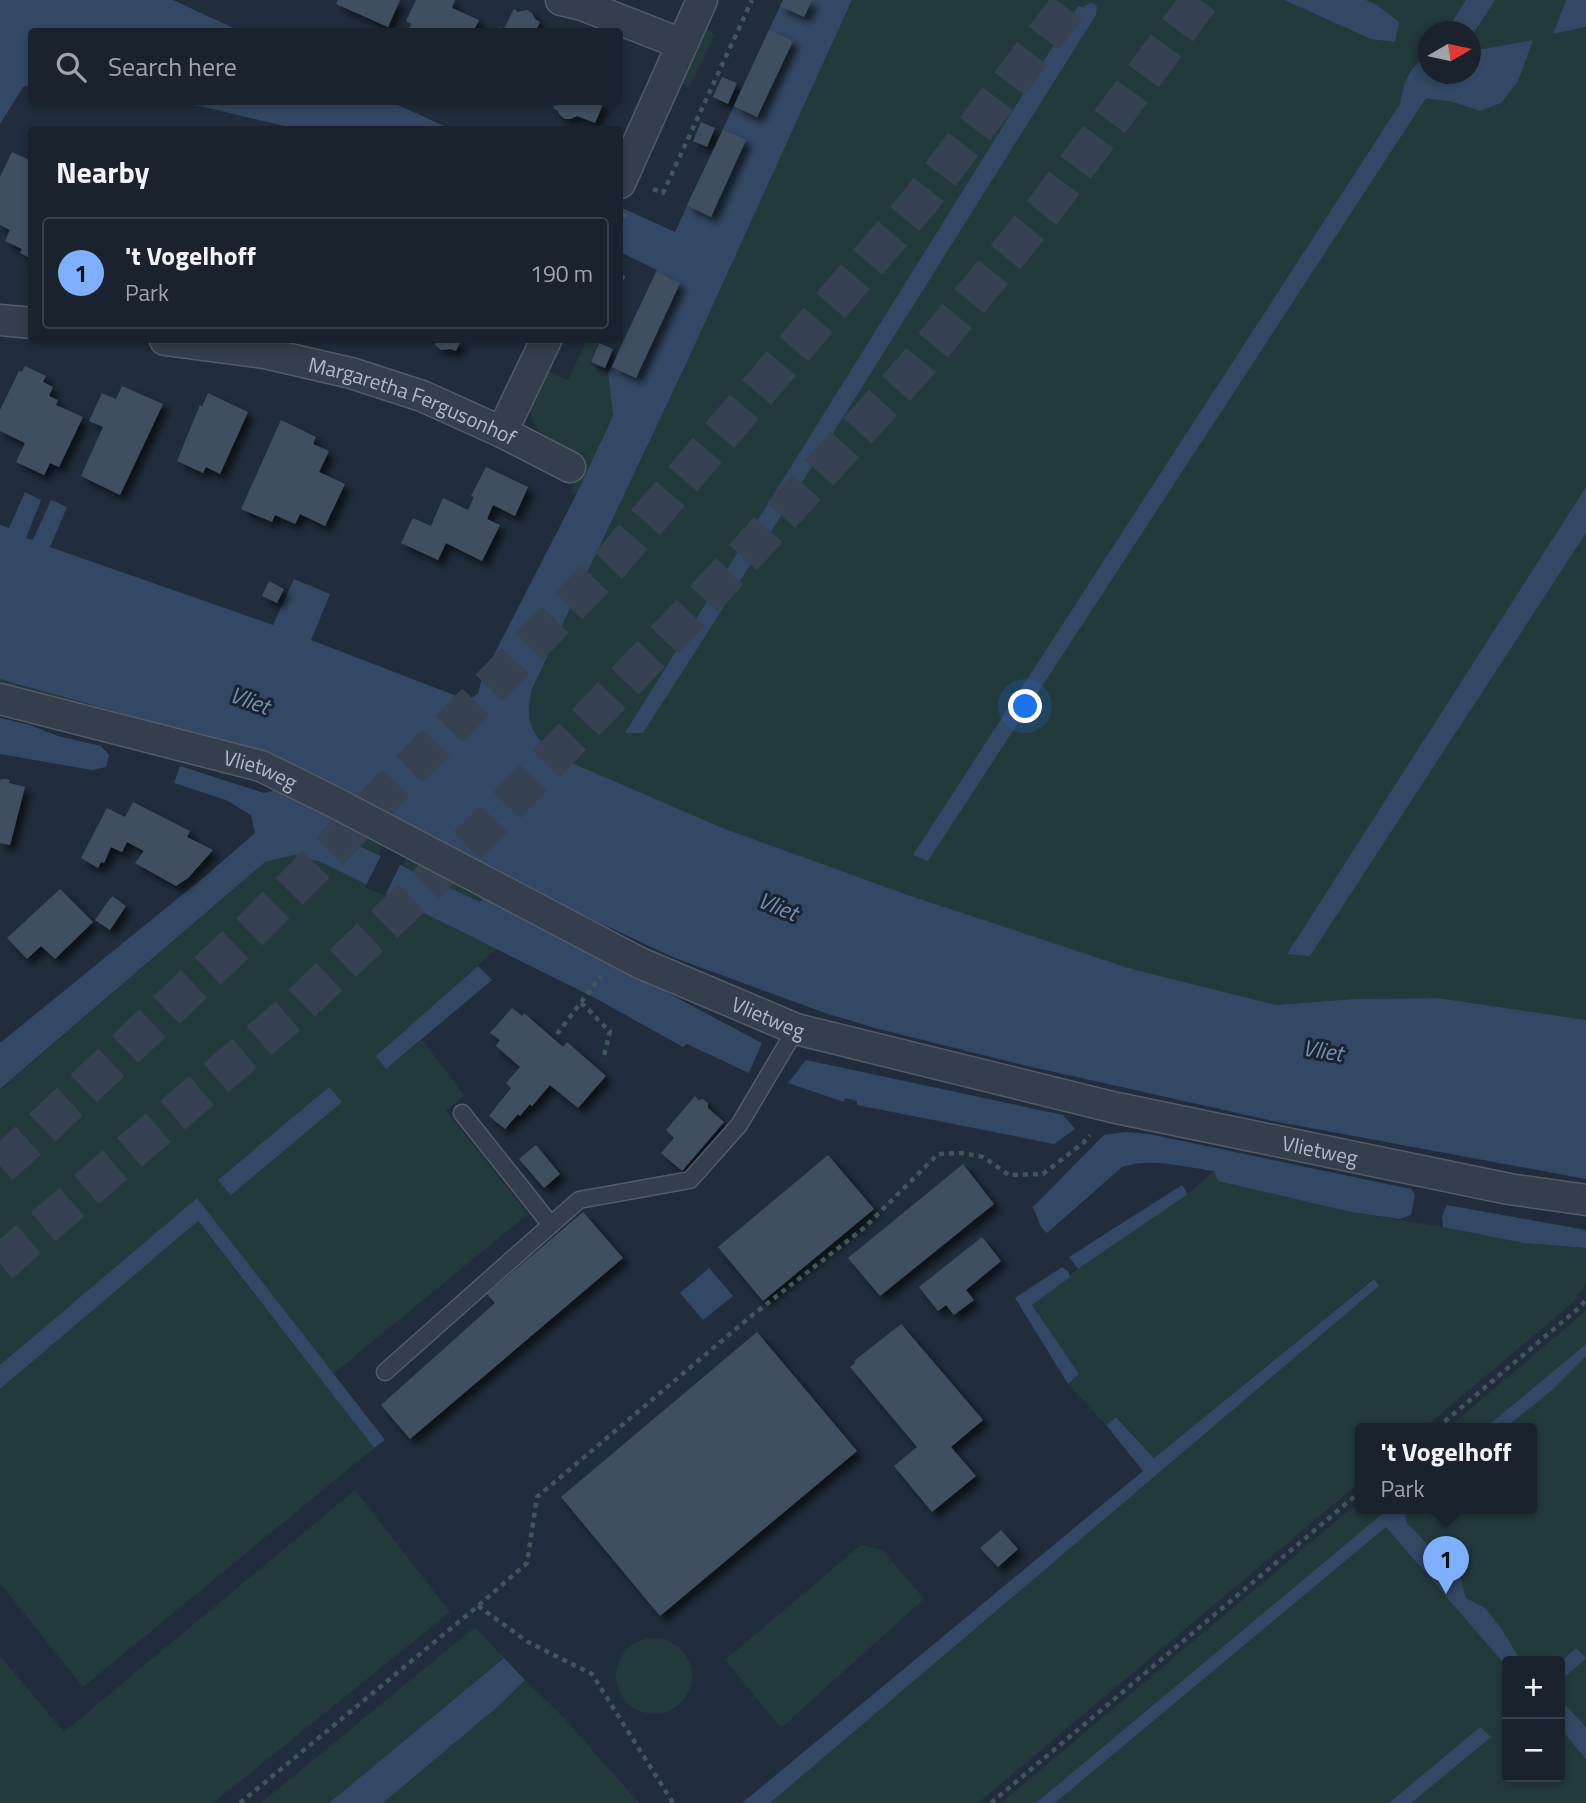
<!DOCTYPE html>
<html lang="en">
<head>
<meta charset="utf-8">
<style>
  body { margin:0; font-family:"Titillium Web",sans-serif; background:#262f39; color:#f1f3f6 }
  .controls { position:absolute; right:21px; bottom:21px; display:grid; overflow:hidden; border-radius:7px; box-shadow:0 4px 10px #0003 }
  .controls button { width:63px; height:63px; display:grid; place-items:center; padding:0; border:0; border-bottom:2px solid #373f49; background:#19222d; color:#f1f3f6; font:35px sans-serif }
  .compass { position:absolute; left:1418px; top:21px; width:63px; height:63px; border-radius:50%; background:#19222d; box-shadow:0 4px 10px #0003; rotate:81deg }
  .you { position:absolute; left:1026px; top:707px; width:24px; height:24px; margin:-18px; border:5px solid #fff; border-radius:50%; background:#1a73e8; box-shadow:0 0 0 10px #1a73e833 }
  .badge { display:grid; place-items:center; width:46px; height:46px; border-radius:50%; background:#7fb0fe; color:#111; font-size:23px; font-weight:700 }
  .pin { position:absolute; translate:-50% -58px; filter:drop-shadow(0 2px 4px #0008) }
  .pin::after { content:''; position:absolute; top:37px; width:24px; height:21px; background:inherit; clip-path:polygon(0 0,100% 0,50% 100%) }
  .popup { position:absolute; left:1355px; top:1423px; width:182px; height:91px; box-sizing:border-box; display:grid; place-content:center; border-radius:7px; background:#19222d; filter:drop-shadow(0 2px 5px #0005); font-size:23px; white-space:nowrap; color:#9fa4aa }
  .popup b { font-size:26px; color:#f1f3f6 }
  .popup::after { content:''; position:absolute; left:50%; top:100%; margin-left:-14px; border:14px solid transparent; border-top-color:#19222d }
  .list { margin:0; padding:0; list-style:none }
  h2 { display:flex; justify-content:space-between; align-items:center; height:91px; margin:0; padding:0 28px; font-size:30px }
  h2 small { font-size:23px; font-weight:400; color:#9fa4aa }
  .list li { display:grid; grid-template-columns:46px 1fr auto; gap:21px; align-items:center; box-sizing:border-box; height:112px; margin:0 14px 14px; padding:0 14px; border:2px solid #373f49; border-radius:7px }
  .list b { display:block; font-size:26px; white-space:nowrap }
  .list p { margin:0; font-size:23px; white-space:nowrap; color:#9fa4aa }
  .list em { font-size:23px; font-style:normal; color:#9fa4aa }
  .icon { flex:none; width:38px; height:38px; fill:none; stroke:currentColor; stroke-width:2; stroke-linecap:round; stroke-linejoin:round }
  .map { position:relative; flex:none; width:1586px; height:1803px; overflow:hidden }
  .search { position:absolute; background:#19222d; box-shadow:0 4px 10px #0003; left:28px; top:28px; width:595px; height:77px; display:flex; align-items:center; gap:18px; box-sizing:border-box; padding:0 24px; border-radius:7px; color:#9fa4aa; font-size:26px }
  .panel { position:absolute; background:#19222d; box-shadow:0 4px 10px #0003; left:28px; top:126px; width:595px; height:217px; border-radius:7px }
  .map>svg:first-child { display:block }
  .green { fill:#233a3d; fill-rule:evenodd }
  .water { fill:#334864 }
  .pier { fill:#212d3c }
  .building { fill:#414f60; filter:url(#shadow) }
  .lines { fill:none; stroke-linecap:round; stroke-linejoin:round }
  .trunk-tunnel { stroke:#364251; stroke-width:38; stroke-dasharray:38 19; stroke-linecap:butt }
  .service-casing { stroke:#535c6a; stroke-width:19 }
  .minor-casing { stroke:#535c6a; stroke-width:33 }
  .path { stroke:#41575a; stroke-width:4.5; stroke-dasharray:5 5; stroke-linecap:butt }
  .service { stroke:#353e4c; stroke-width:16 }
  .minor { stroke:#353e4c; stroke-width:30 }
  .labels { text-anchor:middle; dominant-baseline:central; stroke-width:6; stroke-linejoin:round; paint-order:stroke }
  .street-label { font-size:21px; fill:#b0b9c8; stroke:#1a2331 }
  .water-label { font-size:23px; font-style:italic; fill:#758fb2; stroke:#1a2331 }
</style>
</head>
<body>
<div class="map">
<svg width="1586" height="1803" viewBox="0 0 1586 1803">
  <defs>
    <filter id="shadow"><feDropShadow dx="6" dy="6" stdDeviation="3.5" flood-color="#0009"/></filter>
  </defs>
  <rect width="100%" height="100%" fill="#212d3c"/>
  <g class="green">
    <path d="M852,0H1284L1371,39L1377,5L1366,0H1566L1553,34L1586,27V1020L1438,998L1354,999L1276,1005L1135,970L908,895L725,829L557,757C544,745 529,732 529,713C528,705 531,696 532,689L686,364ZM1078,7H1084L1096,15L643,733H626ZM1428,32H1470L1471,51L1532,40L1480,111L1453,102L1418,96L1417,63L1428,55Z"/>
    <path d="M706,29L715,34L689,87L681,83Z"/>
    <path d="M587,340H600L589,364L608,373L613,416L576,495L571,492L586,455C563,445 524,435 532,401C534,390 542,380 546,370L568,380Z"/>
    <path d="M0,679L270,755L0,687Z"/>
    <path d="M351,818L382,843L379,854L340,837Z"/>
    <path d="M294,855L321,862L496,949L377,1057L386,1069L422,1040L464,1095L446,1111L528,1214L333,1374L197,1199L0,1365V1090L265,862Z"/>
    <path d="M410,856L488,891L481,903L403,865L406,858Z"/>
    <path d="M1214,1171L1351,1212L1443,1227L1523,1243L1586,1248V1285L1571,1304L1424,1428H1360V1482L978,1803H770L1379,1286L1373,1279L1154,1458L1117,1417L1106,1425L1068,1384L1078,1373L1032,1305L1078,1269L1188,1194Z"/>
    <path d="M197,1221L374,1448L83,1687L0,1583V1389Z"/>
    <path d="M1586,1310V1344L1485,1428H1448L1580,1316Z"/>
    <path d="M1586,1355V1803H1055L1386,1527L1406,1508H1532V1428H1501ZM1507,1661H1560V1777H1507Z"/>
    <path d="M355,1490L450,1612L213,1803H0V1656L64,1732Z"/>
    <path d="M1360,1501V1508H1389L1036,1803H1001Z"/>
    <path d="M861,1545L882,1550L924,1599L781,1728L725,1660Z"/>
    <path d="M475,1627L504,1658L329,1803H261Z"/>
    <circle cx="654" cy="1676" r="38"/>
    <path d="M525,1680L563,1717L639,1803H383L502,1703Z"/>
  </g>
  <g class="water">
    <path d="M0,0H173L240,31L32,32L31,84L23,87L0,124Z"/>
    <path d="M783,0H852L686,364L532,689C531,696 528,705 529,713C529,732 544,745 558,757L725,829L908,895L1135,970L1276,1005L1354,999L1438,998L1586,1020V1179L1273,1121L1023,1065L879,1029L825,1013L675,958L501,877L270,755L0,679V525L9,528L25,492L41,500L26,538L33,540L51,500L67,507L50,547L273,625L294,579L330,594L311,640L467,700L478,694L482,678L576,495L613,416L608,373L657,270L620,252V207L675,232Z"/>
    <path d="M1284,0H1366L1377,5L1399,22L1395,42L1371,39Z"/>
    <path d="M1466,0H1495L1471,37L1470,32L1446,31Z"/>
    <path d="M1566,0H1586V27L1553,34Z"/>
    <path d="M1091,2L1097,6L1096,15L706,635L643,733H625L1078,6L1084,7Z"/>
    <path d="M1533,40L1518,81L1501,103L1480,111L1453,102L1426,98L928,861L913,855L1400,104C1405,81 1407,69 1428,55V74H1470L1471,51Z"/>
    <path d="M183,102H391L451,129H297Z"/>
    <path d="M1586,487V533L1310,956L1287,954Z"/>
    <path d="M0,718L30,725L58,736L101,746L109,755L106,767L92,770L0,754Z"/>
    <path d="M180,766L264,793L282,789L349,822L340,837L480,902L485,896L762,1043L749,1073L687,1044L683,1047L595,998L321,862L294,855L265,862L0,1089V1043L209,873L255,833L251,815L226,800L174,783Z"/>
    <path d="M478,966L492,980L386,1069L376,1056Z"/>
    <path d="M806,1060L1063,1115L1075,1129L1054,1144L857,1105V1101L845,1098L844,1102L788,1083Z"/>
    <path d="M329,1087L342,1102L231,1195L218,1180Z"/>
    <path d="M1125,1132L1149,1134L1411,1189L1415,1195L1411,1215L1399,1219L1351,1212L1218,1181L1214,1171C1184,1167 1151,1157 1122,1167L1047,1233L1041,1227L1033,1207L1104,1135Z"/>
    <path d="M1182,1185L1188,1194L1078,1269L1069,1257Z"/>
    <path d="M197,1198L385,1440L374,1448L198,1221L0,1389V1365Z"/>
    <path d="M1447,1205L1586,1230V1248L1523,1243L1443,1227L1442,1216Z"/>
    <path d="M1062,1267L1068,1271L1070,1277L1032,1305L1079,1374L1068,1384L1015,1298Z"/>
    <path d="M709,1268L733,1296L703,1320L680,1293Z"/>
    <path d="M1374,1279L1379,1286L770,1803H742L1143,1471L1106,1425L1116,1417L1154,1458Z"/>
    <path d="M1586,1344V1356L1552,1390L1505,1428H1485Z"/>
    <path d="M1389,1508H1406L1404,1510L1407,1523L1428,1545L1450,1559L1461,1575L1462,1585L1466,1598L1485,1608L1501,1628L1521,1661H1507V1667L1386,1527L1055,1803H1036Z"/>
    <path d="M1576,1648L1586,1658L1560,1681V1662Z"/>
    <path d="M504,1658L525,1680L502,1703L383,1803H329Z"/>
    <path d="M1560,1700L1586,1727V1759L1560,1728Z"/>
    <path d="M1480,1727L1491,1737L1411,1803H1389Z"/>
  </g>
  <path class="pier" d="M383,852L402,861L385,896L365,887Z"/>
  <g class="building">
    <path d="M338,0H400L388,27L336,4Z"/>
    <path d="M416,0H455L452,8L479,20L473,32H408L411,24L406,21Z"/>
    <path d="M783,0H812L804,17L780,6Z"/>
    <path d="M514,9L518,12L527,10L532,13L535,19L540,22L535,32H496L499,27L504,29Z"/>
    <path d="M769,30L793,41L757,117L734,106Z"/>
    <path d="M722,77L737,83L728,104L713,97Z"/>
    <path d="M556,102H604L595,123L577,116L571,119H565L560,115L557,110L553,108Z"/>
    <path d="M701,122L715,128L707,147L693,141Z"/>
    <path d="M723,130L746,140L711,217L687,205Z"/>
    <path d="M12,152L32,161V259L20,253L22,249L5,241L10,230L0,225V177Z"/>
    <path d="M656,272L680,283L636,378L612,367Z"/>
    <path d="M434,340H461L456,351L451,349L441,350L436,346Z"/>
    <path d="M599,343L613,349L605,368L591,362Z"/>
    <path d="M25,366L46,376L43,382L53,387L49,396L58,400L56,405L83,417L59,467L50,463L44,475L16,462L25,443L0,431V410L19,371L22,372Z"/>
    <path d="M122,386L163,404L120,495L81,476L103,427L89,421L102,393L116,399Z"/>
    <path d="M208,393L248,412L220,474L206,467L203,473L177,461L200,405L202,407Z"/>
    <path d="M281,420L316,437L313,444L329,451L319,472L345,484L325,526L300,514L295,524L275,515L272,522L241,509Z"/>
    <path d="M486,467L528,487L515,516L493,505L487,519L500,525L482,561L446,543L438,560L401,543L413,518L431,526L443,498L468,510L474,497L471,496Z"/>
    <path d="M269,581L284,589L277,603L262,596Z"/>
    <path d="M5,779L10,780L9,783L25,787L10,845L0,843V780Z"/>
    <path d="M133,802L190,831L187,837L213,850L188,878L176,886L135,863L144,851L127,842L122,852L111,847L104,863L101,862L98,868L81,858L107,808L125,817Z"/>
    <path d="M60,889L93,922L55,959L41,946L27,959L7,938Z"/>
    <path d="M112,896L126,906L110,930L95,920Z"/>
    <path d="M512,1008L522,1016L524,1013L563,1047L567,1042L606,1076L578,1108L550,1085L532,1106L530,1104L520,1116L518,1114L505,1129L489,1116L511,1088L506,1083L520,1067L496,1046L500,1040L490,1033Z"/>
    <path d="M695,1096L698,1100L703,1099L708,1103V1108L724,1122L682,1171L661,1153L674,1138L666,1130Z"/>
    <path d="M536,1145L560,1174L544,1188L519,1159Z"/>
    <path d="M828,1155L874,1209L763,1301L718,1247Z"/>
    <path d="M963,1164L994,1204L880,1296L848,1258Z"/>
    <path d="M583,1212L623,1258L410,1439L381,1405L495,1303L487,1294Z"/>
    <path d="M982,1237L1001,1261L966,1290L974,1300L954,1315L946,1305L938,1311L919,1287Z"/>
    <path d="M901,1324L983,1420L951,1447L976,1476L932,1512L894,1466L917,1447L850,1367L855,1363L854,1361Z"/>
    <path d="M757,1332L857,1451L660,1616L561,1497Z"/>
    <path d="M1001,1530L1018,1549L998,1567L980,1548Z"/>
  </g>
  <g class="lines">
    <g class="trunk-tunnel">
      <path d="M0,1166L42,1128L253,928L426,753L616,557L920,201L1073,0"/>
      <path d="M0,1264L290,1014L485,828L737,564L917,365L1044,210L1200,0"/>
    </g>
    <defs>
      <g id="service">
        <path d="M462,1113L551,1225"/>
        <path d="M385,1372L579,1200L690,1180L739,1125L796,1029"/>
      </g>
      <g id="minor">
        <path d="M561,0L582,5L682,44"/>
        <path d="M620,183L702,0"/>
        <path d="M0,320L32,323"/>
        <path id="s1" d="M165,340L264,353L351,373L422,396L502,432L570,467"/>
        <path d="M502,432L546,340"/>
        <path id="s2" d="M0,699L261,766L332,801L640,963L796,1029L1112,1107L1509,1189L1586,1200"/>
      </g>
    </defs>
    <use href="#service" class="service-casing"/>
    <use href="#minor" class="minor-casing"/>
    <g class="path">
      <path d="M653,189L663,193L752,0"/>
      <path d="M620,227L626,212"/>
      <path d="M620,276L628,280"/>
      <path d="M581,1003C592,1012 599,1022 610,1031L603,1060"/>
      <path d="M557,1034L601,976"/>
      <path d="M1437,1428L1580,1307L1586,1300"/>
      <path d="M478,1606L528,1642L592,1674L673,1803"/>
      <path d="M240,1803L478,1606L527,1563L537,1497L750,1317L864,1228L938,1154L963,1153L983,1157L1009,1175L1043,1174L1083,1143L1090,1135"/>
      <path d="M991,1803L1360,1492"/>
    </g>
    <use href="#service" class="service"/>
    <use href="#minor" class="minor"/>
  </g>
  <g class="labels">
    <g class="street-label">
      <text stroke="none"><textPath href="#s1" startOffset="256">Margaretha Fergusonhof</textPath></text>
      <text stroke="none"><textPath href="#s2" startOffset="270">Vlietweg</textPath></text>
      <text stroke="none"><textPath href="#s2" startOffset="836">Vlietweg</textPath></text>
      <text stroke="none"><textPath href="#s2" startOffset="1404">Vlietweg</textPath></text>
    </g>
    <g class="water-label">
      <text transform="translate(250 700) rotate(20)">Vliet</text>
      <text transform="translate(778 906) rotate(22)">Vliet</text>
      <text transform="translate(1323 1050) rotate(9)">Vliet</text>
    </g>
  </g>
</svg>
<div class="controls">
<button>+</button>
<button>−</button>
</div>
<svg class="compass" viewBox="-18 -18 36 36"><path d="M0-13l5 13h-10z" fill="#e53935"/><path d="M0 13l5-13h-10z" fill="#9fa4aa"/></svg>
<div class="you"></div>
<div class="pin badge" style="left:1446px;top:1594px">1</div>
<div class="popup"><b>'t Vogelhoff</b>Park</div>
<div class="search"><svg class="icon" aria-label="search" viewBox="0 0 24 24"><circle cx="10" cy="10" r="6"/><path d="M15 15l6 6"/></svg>Search here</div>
<section class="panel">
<h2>Nearby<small></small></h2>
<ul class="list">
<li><span class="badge">1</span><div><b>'t Vogelhoff</b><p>Park</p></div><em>190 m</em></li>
</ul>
</section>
</div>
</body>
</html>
